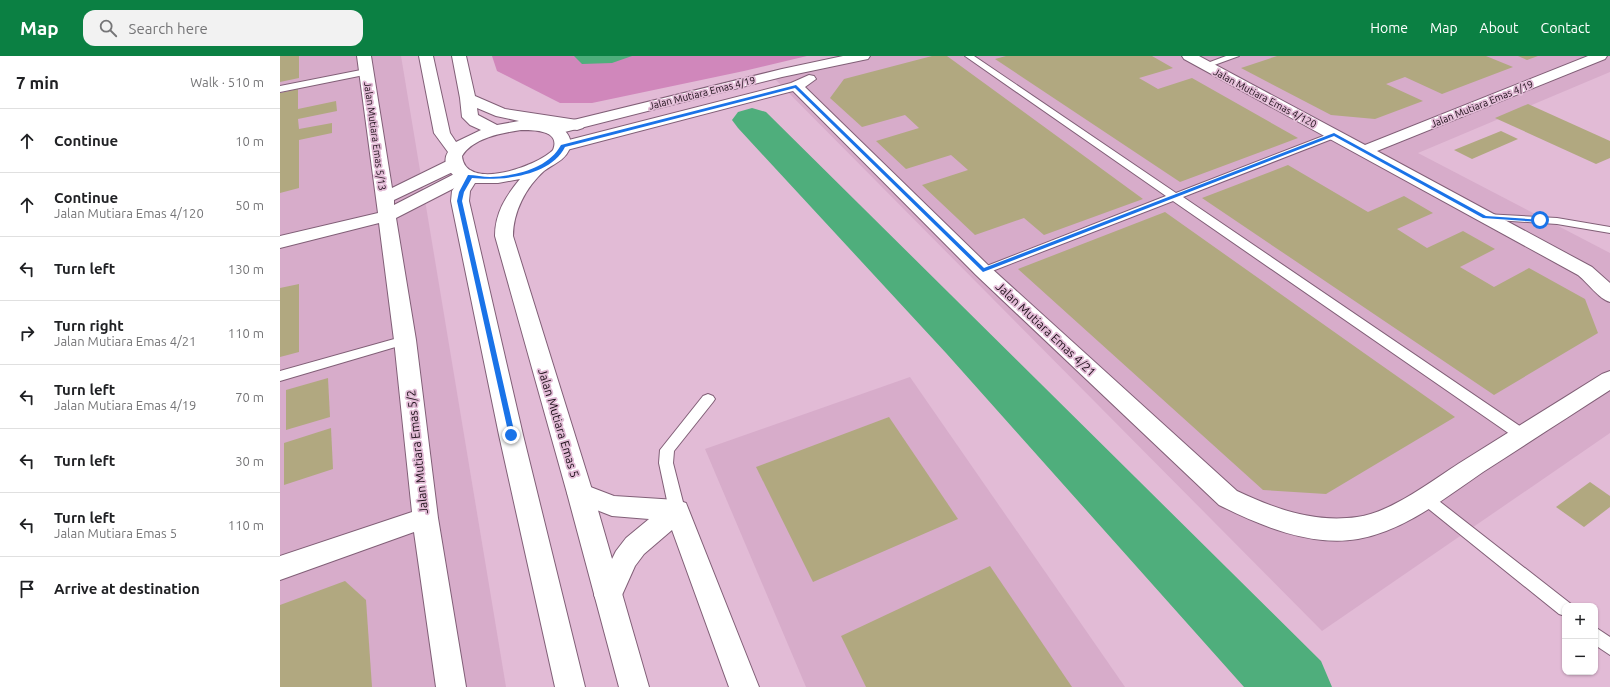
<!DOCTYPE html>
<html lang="en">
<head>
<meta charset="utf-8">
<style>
  body { margin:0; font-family:Ubuntu,sans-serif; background:#f2f2f2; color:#202124 }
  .controls { position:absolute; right:12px; bottom:12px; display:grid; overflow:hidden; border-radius:8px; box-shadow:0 1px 3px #0004 }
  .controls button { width:36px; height:36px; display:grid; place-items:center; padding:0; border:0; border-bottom:1px solid #e0e0e0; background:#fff; color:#202124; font:20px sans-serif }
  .stop { position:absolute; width:12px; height:12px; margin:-9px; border:3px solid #1a73e8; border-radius:50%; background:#fff }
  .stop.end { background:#1a73e8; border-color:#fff; box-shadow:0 1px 4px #0008 }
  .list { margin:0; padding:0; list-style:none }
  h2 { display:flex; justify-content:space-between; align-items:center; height:52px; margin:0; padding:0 16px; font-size:17px }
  h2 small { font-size:13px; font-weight:400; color:#757577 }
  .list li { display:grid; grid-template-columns:26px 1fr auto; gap:12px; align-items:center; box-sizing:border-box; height:64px; padding:0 16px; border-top:1px solid #e0e0e0 }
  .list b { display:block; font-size:15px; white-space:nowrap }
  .list p { margin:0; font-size:13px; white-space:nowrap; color:#757577 }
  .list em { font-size:13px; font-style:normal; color:#757577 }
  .icon { flex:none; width:22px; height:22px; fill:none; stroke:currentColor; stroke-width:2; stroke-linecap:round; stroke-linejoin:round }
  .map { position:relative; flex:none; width:1330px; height:631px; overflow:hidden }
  header { display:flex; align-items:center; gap:24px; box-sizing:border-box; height:56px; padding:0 20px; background:#0b8043; color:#fff }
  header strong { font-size:19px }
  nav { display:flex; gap:22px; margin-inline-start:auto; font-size:14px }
  .search { width:280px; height:36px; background:#f2f2f2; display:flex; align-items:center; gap:10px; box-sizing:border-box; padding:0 14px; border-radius:12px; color:#757577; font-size:15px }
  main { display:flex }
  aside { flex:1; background:#fff }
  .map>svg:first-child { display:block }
  .built { fill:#d7acca }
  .green { fill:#d087bb }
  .water { fill:#4fae7c }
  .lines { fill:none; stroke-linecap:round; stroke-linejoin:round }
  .river { fill:#4fae7c; fill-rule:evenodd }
  .building { fill:#b1a880 }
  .service-casing { stroke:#815f77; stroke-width:2 }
  .minor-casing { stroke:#815f77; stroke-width:2 }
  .tertiary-casing { stroke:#815f77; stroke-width:2 }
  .service { fill:#fff; fill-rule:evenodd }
  .minor { fill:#fff; fill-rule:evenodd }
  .tertiary { fill:#fff; fill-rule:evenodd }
  .route { fill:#1a73e8 }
  .labels { text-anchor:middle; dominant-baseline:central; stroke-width:3.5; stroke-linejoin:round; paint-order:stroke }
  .far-street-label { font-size:10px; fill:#1a0d16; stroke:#e2bbd6 }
  .street-label { font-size:12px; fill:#1a0d16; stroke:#e2bbd6 }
</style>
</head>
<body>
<header>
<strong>Map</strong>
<div class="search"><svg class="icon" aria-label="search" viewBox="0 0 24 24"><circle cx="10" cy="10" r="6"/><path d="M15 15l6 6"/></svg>Search here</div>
<nav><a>Home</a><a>Map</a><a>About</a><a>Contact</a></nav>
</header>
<main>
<aside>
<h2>7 min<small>Walk · 510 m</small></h2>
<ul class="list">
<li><svg class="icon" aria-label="ahead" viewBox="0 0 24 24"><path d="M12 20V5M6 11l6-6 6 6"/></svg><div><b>Continue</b></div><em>10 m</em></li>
<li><svg class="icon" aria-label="ahead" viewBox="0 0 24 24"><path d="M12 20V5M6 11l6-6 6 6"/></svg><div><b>Continue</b><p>Jalan Mutiara Emas 4/120</p></div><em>50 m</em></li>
<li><svg class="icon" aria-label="left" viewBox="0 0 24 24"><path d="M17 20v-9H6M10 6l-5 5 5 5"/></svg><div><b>Turn left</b></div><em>130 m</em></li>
<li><svg class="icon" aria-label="right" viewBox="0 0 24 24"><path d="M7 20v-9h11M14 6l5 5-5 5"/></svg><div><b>Turn right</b><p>Jalan Mutiara Emas 4/21</p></div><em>110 m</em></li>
<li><svg class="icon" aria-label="left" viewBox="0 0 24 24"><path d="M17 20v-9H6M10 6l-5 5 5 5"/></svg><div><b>Turn left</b><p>Jalan Mutiara Emas 4/19</p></div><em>70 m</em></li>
<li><svg class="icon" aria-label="left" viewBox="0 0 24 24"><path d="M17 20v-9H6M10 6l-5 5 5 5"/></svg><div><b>Turn left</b></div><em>30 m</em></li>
<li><svg class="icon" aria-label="left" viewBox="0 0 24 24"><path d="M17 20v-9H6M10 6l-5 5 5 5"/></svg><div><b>Turn left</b><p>Jalan Mutiara Emas 5</p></div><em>110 m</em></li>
<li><svg class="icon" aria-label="arrive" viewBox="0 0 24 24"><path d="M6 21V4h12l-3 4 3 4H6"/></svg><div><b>Arrive at destination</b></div></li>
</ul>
</aside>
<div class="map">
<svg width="1330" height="631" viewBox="0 0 1330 631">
  <rect width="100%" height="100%" fill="#e2bbd6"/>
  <g class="built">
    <path d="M0,0H121L226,631H0Z"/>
    <path d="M558,0H1330V16L1138,97L1330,197V377L1042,575L489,17Z"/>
    <path d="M630,321L845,631H526L425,393Z"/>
  </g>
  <path class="green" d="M212,0H527L464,15L312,47H280L217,15Z"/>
  <path class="water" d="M294,0H352L332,7L302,8Z"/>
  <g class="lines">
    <path class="river" d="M472,52L486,56L1041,605L1052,631H964L666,297L458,72L452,64L458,56Z"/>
  </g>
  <g class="building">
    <path d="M0,0H19V22L0,26Z"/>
    <path d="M652,0H667L863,143L764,179L744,162L695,179L642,129L688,114L671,99L626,113L596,85L639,72L625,59L582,71L550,42L564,23Z"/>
    <path d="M726,0H872L893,12L859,22L878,33L912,22L1018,82L900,126L715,3Z"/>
    <path d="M997,0H1206L1233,11L1162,38L1125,21L1106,28L1143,45L1095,63L1051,59L961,12Z"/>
    <path d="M1238,0H1258L1247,4Z"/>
    <path d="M18,33V53L56,45L57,55L18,63L19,73L52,67V77L19,84V132L0,137V37Z"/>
    <path d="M1248,48L1330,85V102L1316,108L1215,62Z"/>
    <path d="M1221,75L1238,83L1192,103L1174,94Z"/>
    <path d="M1008,109L1088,156L1124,140L1153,157L1117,173L1147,192L1183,175L1215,193L1180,211L1214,231L1249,212L1305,243L1318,277L1214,339L922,142Z"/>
    <path d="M885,156L1084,297L1175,361L1046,438L983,434L738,213Z"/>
    <path d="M19,228V296L0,301V232Z"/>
    <path d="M48,322L50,361L6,374V334Z"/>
    <path d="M609,361L678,463L533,526L476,411Z"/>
    <path d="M51,372L53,413L4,429V387Z"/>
    <path d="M1310,426L1330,440V451L1304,471L1276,451Z"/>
    <path d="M710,510L792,631H586L561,580Z"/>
    <path d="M65,525L86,544L92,631H0V549Z"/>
  </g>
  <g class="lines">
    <defs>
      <g id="service">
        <path d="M685,0H694L896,137L1051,77H1057V81L903,141L1247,375L1249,379L1247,383L1242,384L1237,383L893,145L707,217H699L697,215L699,213L886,140Z"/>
        <path d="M946,0H959L926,12L922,9Z"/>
        <path d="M86,13L89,14V18L0,36V30Z"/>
        <path d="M1205,158L1277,162L1330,171V177L1277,168L1201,163L1200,161L1201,159Z"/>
        <path d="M125,280L129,281L131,284L129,287L0,325V315Z"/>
        <path d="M428,338L433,340L435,343L433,346L394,395L393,407L405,454L402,458L397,460L392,458L389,454L379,407L380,394L423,340Z"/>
        <path d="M1145,436L1150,438L1291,548L1292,550H1285V560L1279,558L1140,446L1138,442L1140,438Z"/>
        <path d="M1315,571L1330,581V599L1315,589Z"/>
      </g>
      <g id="minor">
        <path d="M77,0H91L112,132L167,105L173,104L179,105L181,109L179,113L114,144V149L180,115L186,114L192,115L194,119L192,123L116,162L136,284L158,462L186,631H156L134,476L0,524V500L132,456L114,284L99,167L0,192V180L98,157Z"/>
        <path d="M563,0H590L588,3L583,4L502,21L273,79L267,77L265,74L267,71L273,69L502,13Z"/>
        <path d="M902,0H919L1085,89L1308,0H1327L1325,3L1097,95L1312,211L1330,227V246C1319,243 1308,227 1298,219L904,3Z"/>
        <path d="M529,19L534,20L536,23L525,31L710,211L957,435C995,453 1034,467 1077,461C1110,457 1150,426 1178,408C1226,378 1274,348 1322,318L1330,315V334C1288,361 1245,389 1203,416C1165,442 1124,475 1078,483C1031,491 981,470 939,449L696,219L513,35L283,95L277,93L275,90L277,87L511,27Z"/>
        <path d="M300,427L334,440L397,444L406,447L479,631H449L392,474L364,498L355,510L338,548L328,551L318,548L314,539L336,495L346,482L369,463L332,460L291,444L287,437L291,430Z"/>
      </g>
      <path id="tertiary" d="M139,0H153L170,77L176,86L201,74L190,69L182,61L180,42L172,0H186L195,40L225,53L297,64L303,66L305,69L303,72L297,74L280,71C287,75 294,85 289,94C284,105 273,108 264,115C246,131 233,156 233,180L313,437L369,631H339L287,437L215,180C215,157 226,140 240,123L218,127H195L190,135L189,145L243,379L305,631H275L219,379L171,145L172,135L180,123C170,119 161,107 168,96L154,77ZM197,52L216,60L239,65L217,69L198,59ZM241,74C254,74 281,74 273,94C258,110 185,136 182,100C193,82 222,77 241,74Z"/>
    </defs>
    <use href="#service" class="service-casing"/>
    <use href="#minor" class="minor-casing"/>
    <use href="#tertiary" class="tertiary-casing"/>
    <use href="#service" class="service"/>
    <use href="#minor" class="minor"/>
    <use href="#tertiary" class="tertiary"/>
  </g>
  <path class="route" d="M516,29L704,212L1054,77L1206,160L1263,164L1260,166L1203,162L1054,80L703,216L515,32L285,91C270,121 220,125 192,122L184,136L182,145L235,379L231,381L229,380L177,145L179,136L188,119C195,119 203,121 210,121C235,120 268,113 281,89Z"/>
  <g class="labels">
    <g class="far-street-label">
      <text transform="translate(422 37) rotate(-14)">Jalan Mutiara Emas 4/19</text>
      <text transform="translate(985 42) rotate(28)">Jalan Mutiara Emas 4/120</text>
      <text transform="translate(1202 48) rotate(-22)">Jalan Mutiara Emas 4/19</text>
      <text transform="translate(95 80) rotate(82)">Jalan Mutiara Emas 5/13</text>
    </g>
    <g class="street-label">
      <text transform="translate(766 273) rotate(43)">Jalan Mutiara Emas 4/21</text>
      <text transform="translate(279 367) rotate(73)">Jalan Mutiara Emas 5</text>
      <text transform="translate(137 396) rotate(-96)">Jalan Mutiara Emas 5/2</text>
    </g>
  </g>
</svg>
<div class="controls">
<button>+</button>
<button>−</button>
</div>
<div class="stop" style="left:1260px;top:164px"></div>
<div class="stop end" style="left:231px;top:379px"></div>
</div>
</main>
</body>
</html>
